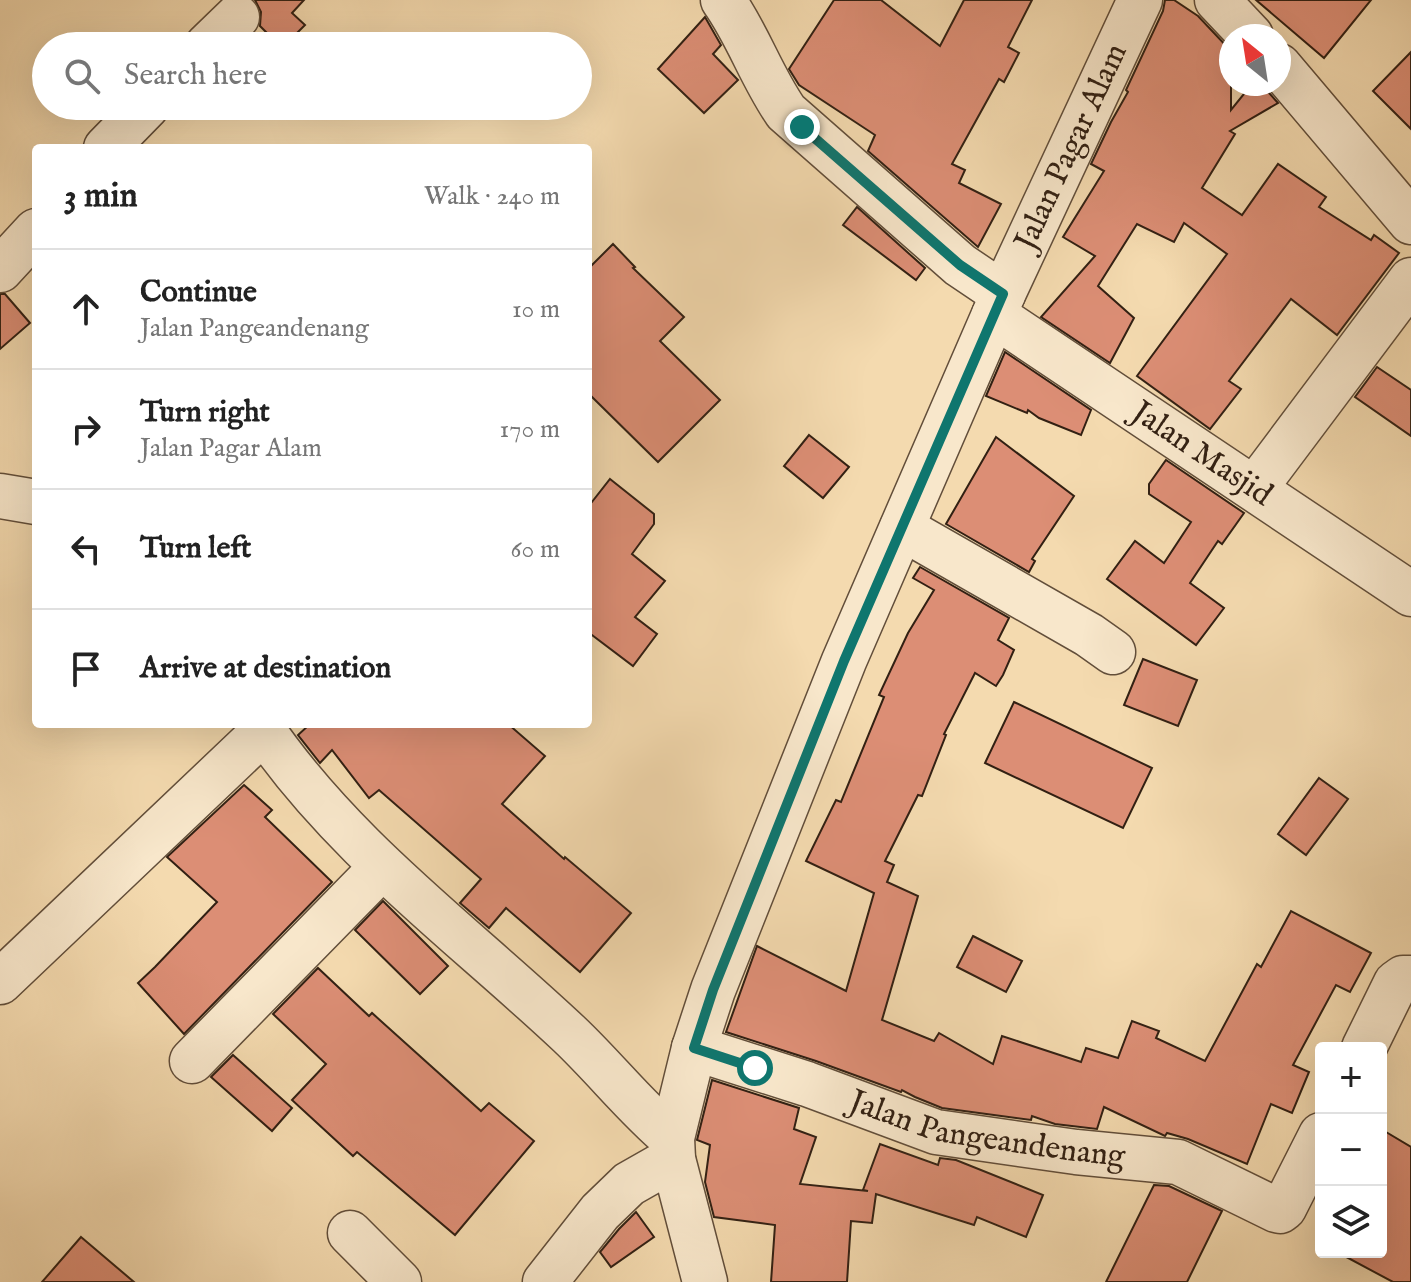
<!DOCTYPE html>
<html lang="en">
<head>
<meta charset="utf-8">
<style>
  body { margin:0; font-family:"IM FELL English",serif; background:#f6f6f6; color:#222 }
  .controls { position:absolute; right:24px; bottom:24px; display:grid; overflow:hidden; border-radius:8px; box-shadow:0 8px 32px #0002 }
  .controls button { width:72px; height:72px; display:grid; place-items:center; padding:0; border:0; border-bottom:2px solid #e0e0e0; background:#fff; color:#222; font:40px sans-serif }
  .compass { position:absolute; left:1219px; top:24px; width:72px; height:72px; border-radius:50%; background:#fff; box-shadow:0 8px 32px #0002; rotate:330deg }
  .stop { position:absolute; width:24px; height:24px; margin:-18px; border:6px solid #0f766e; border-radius:50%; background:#fff }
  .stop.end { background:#0f766e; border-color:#fff; box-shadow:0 2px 8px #0008 }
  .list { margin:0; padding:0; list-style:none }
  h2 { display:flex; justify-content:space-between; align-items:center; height:104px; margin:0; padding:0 32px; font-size:34px }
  h2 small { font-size:26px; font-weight:400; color:#767676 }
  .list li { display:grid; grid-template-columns:52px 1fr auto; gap:24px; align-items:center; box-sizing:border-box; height:120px; padding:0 32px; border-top:2px solid #e0e0e0 }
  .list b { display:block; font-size:30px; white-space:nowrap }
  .list p { margin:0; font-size:26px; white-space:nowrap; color:#767676 }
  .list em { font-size:26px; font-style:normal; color:#767676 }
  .icon { flex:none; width:44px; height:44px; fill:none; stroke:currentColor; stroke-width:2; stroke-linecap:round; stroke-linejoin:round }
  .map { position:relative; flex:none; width:1411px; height:1282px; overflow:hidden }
  .search { position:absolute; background:#fff; box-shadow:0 8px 32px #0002; left:32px; top:32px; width:560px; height:88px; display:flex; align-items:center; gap:20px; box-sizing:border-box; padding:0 28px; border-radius:44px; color:#767676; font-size:30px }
  .panel { position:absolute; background:#fff; box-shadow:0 8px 32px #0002; left:32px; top:144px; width:560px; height:584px; border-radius:8px }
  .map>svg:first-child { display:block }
  .building { fill:#dc8e75; stroke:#322013; stroke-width:2 }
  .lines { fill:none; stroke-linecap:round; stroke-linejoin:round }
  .minor-casing { stroke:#624e3a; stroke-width:47 }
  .minor { stroke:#f8e7cb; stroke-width:44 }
  .route { stroke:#0f766e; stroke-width:10 }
  .labels { text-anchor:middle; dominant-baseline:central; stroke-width:8; stroke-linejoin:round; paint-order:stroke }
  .street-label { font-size:32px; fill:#322013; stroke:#f8e7cb }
</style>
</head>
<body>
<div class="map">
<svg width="1411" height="1282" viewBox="0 0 1411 1282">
  <rect width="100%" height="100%" fill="#f4daaf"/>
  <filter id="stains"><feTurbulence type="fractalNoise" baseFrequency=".0025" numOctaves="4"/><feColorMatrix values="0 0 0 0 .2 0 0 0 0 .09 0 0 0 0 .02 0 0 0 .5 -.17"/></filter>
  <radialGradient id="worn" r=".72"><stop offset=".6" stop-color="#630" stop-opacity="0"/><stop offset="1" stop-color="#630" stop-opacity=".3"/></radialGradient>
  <g class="building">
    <path d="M255,0H304L292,13L305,25L284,46H280L260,26L261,12Z"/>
    <path d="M834,0H881L940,46L964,0H1032L1008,47L1019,53L1004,82L999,79L952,164L965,170L959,183L1001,204L978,247L868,151L875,135L799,85L789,69Z"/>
    <path d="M1165,0H1174L1198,16L1231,51V110L1252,84H1261L1278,103L1230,131L1235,134L1202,188L1242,215L1278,164L1326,197L1319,207L1371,240L1374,235L1399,253L1337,335L1291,299L1229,381L1241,389L1210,429L1137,376L1227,254L1184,223L1174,242L1137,224L1098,286L1134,318L1110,363L1041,317L1095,256L1063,237L1104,171L1091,164L1111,122L1128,92L1126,90L1163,11Z"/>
    <path d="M1256,0H1371L1324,58Z"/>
    <path d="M705,17L721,45L713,54L738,80L704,113L658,69Z"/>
    <path d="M1411,52V129L1373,91Z"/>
    <path d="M857,207L925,268L916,280L843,225Z"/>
    <path d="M613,244L635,267L633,268L684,317L660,341L720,400L658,462L588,393V269Z"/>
    <path d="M0,294H5L30,323L0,349Z"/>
    <path d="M1005,352L1091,410L1081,435L1039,418L1028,410L1027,413L986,396Z"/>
    <path d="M1377,367L1411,390V436L1355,397Z"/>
    <path d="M809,435L849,467L823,498L784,466Z"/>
    <path d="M996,437L1074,496L1032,559L1035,561L1029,572L946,524Z"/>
    <path d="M1166,460L1244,513L1222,544L1218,541L1190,583L1224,608L1196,645L1107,579L1135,541L1164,563L1191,522L1149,494V484Z"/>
    <path d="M610,479L654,514V524L632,554L665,581L635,617L657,634L633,666L588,632V507Z"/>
    <path d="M920,567L1009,618L998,640L1014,650L1003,675L996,686L975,673L944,734L946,735L922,796L918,795L885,861L894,865L887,882L918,896L882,1020L934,1041L939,1033L993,1064L1002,1036L1081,1062L1086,1048L1118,1058L1132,1021L1159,1031L1156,1038L1205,1061L1257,964L1261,967L1291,911L1371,953L1350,992L1336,985L1293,1065L1309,1072L1292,1113L1271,1104L1247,1164L1188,1139L1167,1133L1165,1136L1104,1107L1097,1129L1055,1124L1032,1116L1031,1120L942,1108L915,1097L902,1090L901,1092L816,1061L726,1032L757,946L846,991L874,893L806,861L836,800L841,802L884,697L879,695L908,633L934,590L913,578Z"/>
    <path d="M1143,659L1197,680L1178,726L1124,705Z"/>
    <path d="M1014,702L1152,768L1123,828L985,763Z"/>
    <path d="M310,724H508L545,756L502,804L564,859L565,857L631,913L580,972L506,908L489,928L460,903L481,879L379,790L369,798L332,750L320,763L298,735Z"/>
    <path d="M1319,778L1348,799L1306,855L1278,834Z"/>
    <path d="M244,785L272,810L265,817L332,882L184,1034L138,983L155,967L217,902L167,857Z"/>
    <path d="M383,901L448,966L420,994L355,930Z"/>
    <path d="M973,936L1022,961L1006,992L957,967Z"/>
    <path d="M318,968L369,1016L372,1013L481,1111L489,1103L534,1141L455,1235L357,1152L353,1156L292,1100L326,1064L273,1014Z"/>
    <path d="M233,1055L292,1108L272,1131L211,1077Z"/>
    <path d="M712,1080L799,1108L794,1129L816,1137L800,1184L868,1191L863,1190L880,1144L938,1165L940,1158L956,1160L1043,1195L1026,1237L977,1217L974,1225L876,1194L872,1223L851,1221L847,1282H771L775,1225L714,1217L705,1182L710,1145L697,1140Z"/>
    <path d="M1381,1129L1411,1147V1282H1393L1337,1252H1381Z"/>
    <path d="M1154,1185L1169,1186L1222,1211L1187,1282H1106Z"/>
    <path d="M636,1212L654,1237L611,1267L600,1252L619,1229Z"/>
    <path d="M81,1237L134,1282H42Z"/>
  </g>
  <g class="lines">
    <defs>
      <g id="minor">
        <path d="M723,0C748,35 761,76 786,112L960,265L1003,294"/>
        <path d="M1217,0L1251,36"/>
        <path d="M207,46L237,17"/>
        <path d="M1279,66L1411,222"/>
        <path d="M106,148L147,106"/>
        <path d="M0,270L36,231"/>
        <path id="s1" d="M994,315L1411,594"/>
        <path d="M1255,488L1411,280"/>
        <path d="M0,496L36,502"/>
        <path d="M902,528L1089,635L1113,652"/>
        <path d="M259,724C342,847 463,934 569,1034C605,1068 635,1107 672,1138"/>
        <path d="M0,982L264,731"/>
        <path id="s2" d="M694,1048L807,1084L936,1132L1076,1152L1178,1162L1276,1210L1280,1211L1284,1208L1321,1135"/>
        <path d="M1364,1048L1396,983L1403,978H1411"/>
        <path d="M192,1061L382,867"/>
        <path d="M350,1233L399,1282"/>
        <path d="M545,1282L600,1212L629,1184L673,1159"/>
        <path id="s3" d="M705,1282L673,1159L672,1138L694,1048L713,990L844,661L1003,294L1140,0"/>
      </g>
    </defs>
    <use href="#minor" class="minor-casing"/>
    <use href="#minor" class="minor"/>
  </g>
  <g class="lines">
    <path class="route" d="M755,1068L694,1048L713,990L844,661L1003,294L960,265L802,127"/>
  </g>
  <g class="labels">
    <g class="street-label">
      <text stroke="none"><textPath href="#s3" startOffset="1218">Jalan Pagar Alam</textPath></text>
      <text stroke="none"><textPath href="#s1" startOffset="250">Jalan Masjid</textPath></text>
      <text stroke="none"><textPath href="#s2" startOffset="306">Jalan Pangeandenang</textPath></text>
    </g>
  </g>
  <rect width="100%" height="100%" filter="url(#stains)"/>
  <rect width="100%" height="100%" fill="url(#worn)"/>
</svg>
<div class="controls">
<button>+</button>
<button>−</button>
<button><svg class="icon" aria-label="layers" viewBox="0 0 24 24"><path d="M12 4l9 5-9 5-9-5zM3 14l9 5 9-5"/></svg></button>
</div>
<svg class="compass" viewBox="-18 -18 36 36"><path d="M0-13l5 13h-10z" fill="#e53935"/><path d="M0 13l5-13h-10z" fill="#767676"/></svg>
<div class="stop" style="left:755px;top:1068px"></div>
<div class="stop end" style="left:802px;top:127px"></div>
<div class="search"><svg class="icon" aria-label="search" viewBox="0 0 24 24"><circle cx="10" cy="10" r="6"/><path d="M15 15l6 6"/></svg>Search here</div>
<section class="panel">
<h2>3 min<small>Walk · 240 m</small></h2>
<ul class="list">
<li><svg class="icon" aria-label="ahead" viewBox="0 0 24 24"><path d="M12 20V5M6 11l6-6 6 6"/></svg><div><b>Continue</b><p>Jalan Pangeandenang</p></div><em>10 m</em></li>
<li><svg class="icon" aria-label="right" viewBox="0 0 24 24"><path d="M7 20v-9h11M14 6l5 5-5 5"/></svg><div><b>Turn right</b><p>Jalan Pagar Alam</p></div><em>170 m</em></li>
<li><svg class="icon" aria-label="left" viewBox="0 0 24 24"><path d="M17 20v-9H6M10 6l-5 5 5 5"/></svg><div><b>Turn left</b></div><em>60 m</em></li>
<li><svg class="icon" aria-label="arrive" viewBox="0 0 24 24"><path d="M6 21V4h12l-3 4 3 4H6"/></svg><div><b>Arrive at destination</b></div></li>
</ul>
</section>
</div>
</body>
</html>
